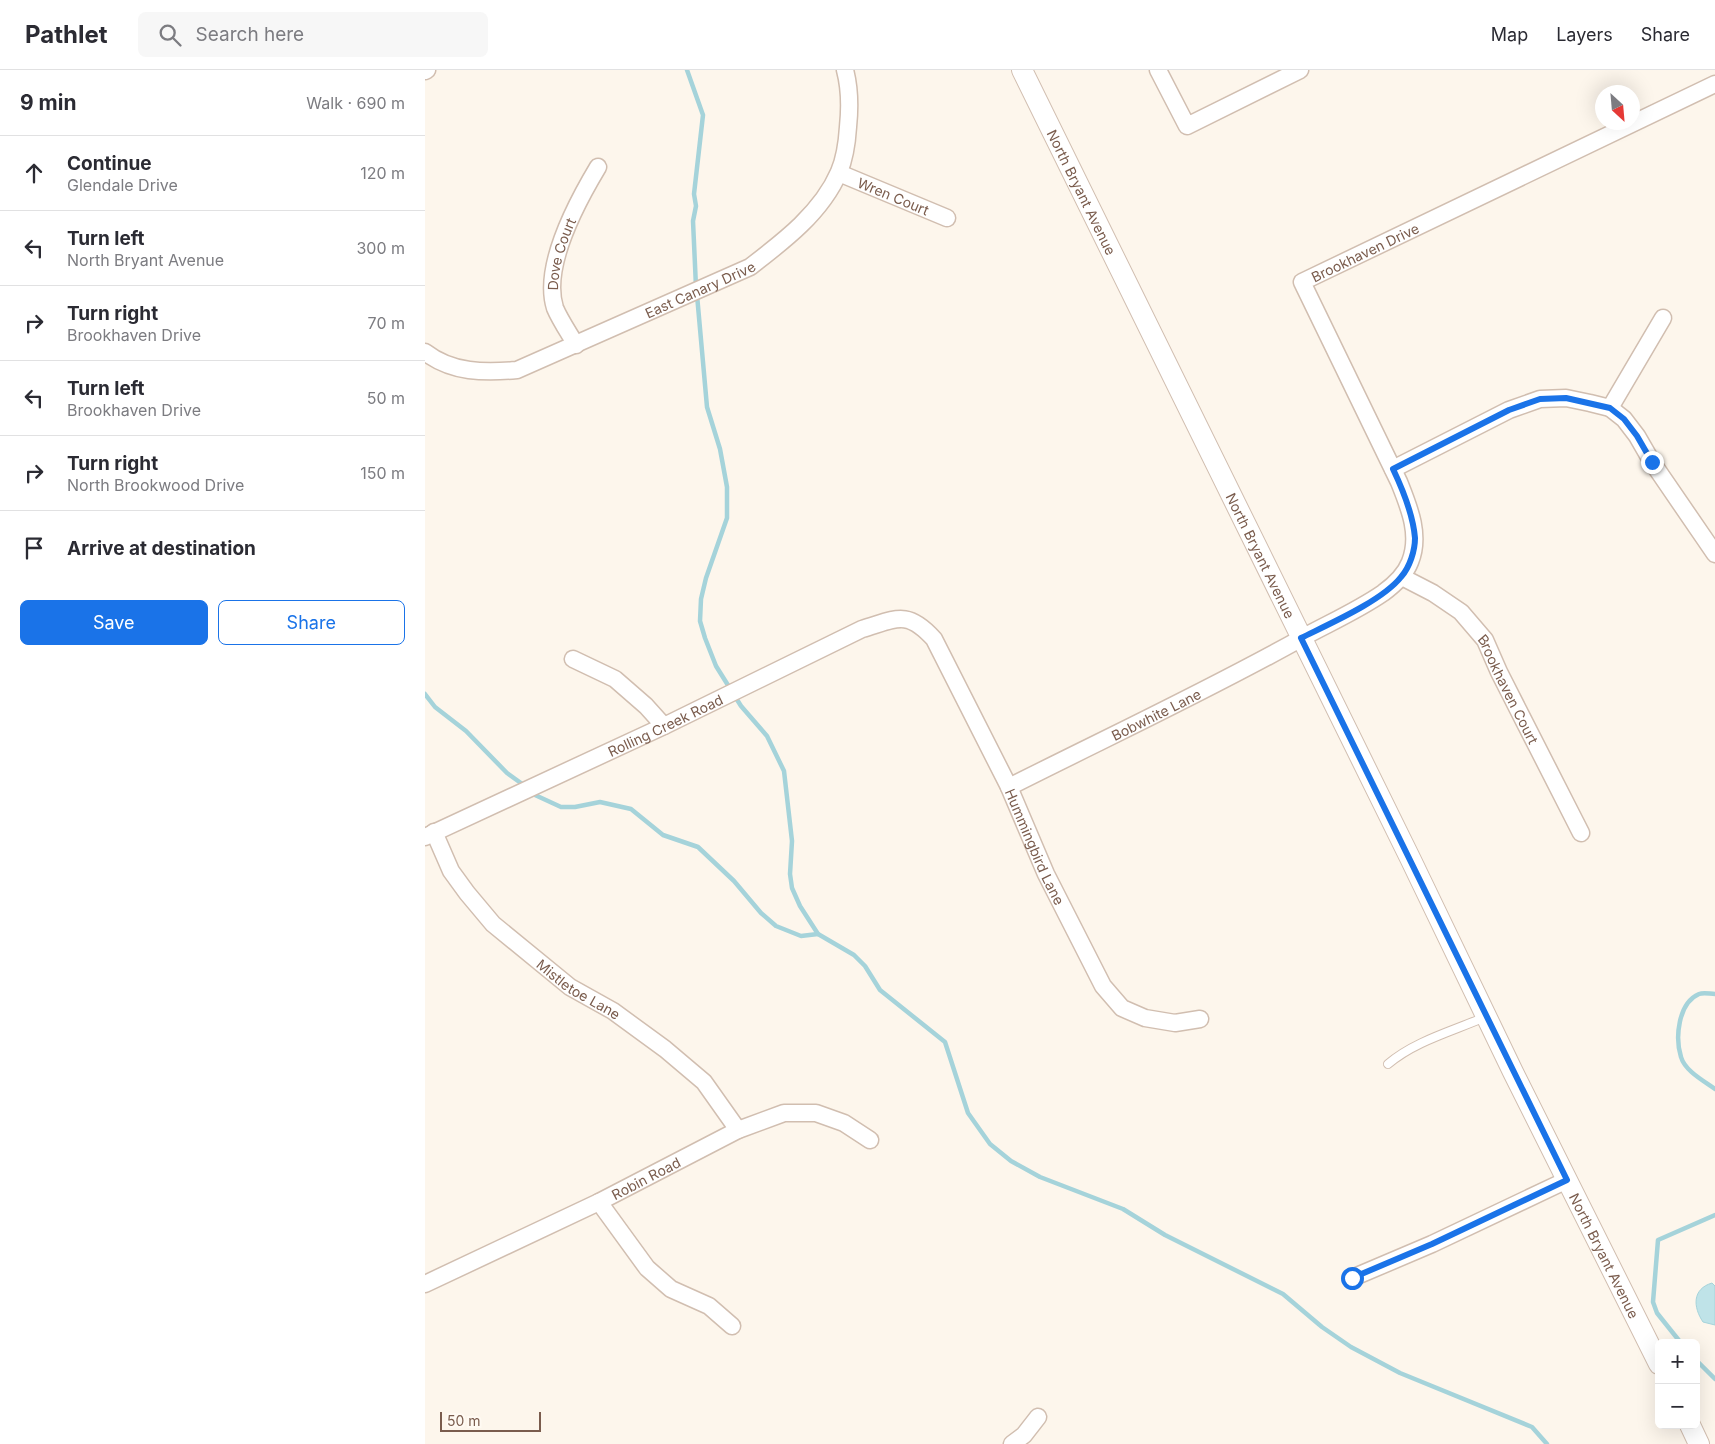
<!DOCTYPE html>
<html lang="en">
<head>
<meta charset="utf-8">
<style>
  body { margin:0; font-family:Inter,sans-serif; background:#f7f7f7; color:#2b2b33 }
  .controls { position:absolute; right:15px; bottom:15px; display:grid; overflow:hidden; border-radius:8px; box-shadow:0 5px 20px #0002 }
  .controls button { width:45px; height:45px; display:grid; place-items:center; padding:0; border:0; border-bottom:1px solid #e1e1e2; background:#fff; color:#2b2b33; font:25px sans-serif }
  .compass { position:absolute; left:1170px; top:15px; width:45px; height:45px; border-radius:50%; background:#fff; box-shadow:0 5px 20px #0002; rotate:154deg }
  .scale { position:absolute; left:15px; bottom:12px; width:101px; box-sizing:border-box; padding-left:5px; border:2px solid #7a5c4d; border-top:0; font-size:14px; line-height:18px; white-space:nowrap; color:#7a5c4d; -webkit-text-stroke:4px #fffaf3; paint-order:stroke }
  .stop { position:absolute; width:15px; height:15px; margin:-11px; border:4px solid #1a73e8; border-radius:50%; background:#fff }
  .stop.end { background:#1a73e8; border-color:#fff; box-shadow:0 1px 5px #0008 }
  .list { margin:0; padding:0; list-style:none }
  h2 { display:flex; justify-content:space-between; align-items:center; height:65px; margin:0; padding:0 20px; font-size:21px }
  h2 small { font-size:16px; font-weight:400; color:#7c7c81 }
  .list li { display:grid; grid-template-columns:32px 1fr auto; gap:15px; align-items:center; box-sizing:border-box; height:75px; padding:0 20px; border-top:1px solid #e1e1e2 }
  .list b { display:block; font-size:19px; white-space:nowrap }
  .list p { margin:0; font-size:16px; white-space:nowrap; color:#7c7c81 }
  .list em { font-size:16px; font-style:normal; color:#7c7c81 }
  .actions { display:flex; gap:10px; padding:15px 20px }
  .actions a { flex:1; padding:11px 0; border:1px solid #1a73e8; border-radius:8px; text-align:center; font-size:18px; color:#1a73e8 }
  .actions .main { background:#1a73e8; color:#fff }
  .icon { flex:none; width:28px; height:28px; fill:none; stroke:currentColor; stroke-width:2; stroke-linecap:round; stroke-linejoin:round }
  .map { position:relative; flex:none; width:1290px; height:1374px; overflow:hidden }
  header { display:flex; align-items:center; gap:30px; box-sizing:border-box; height:70px; padding:0 25px; background:#fff; border-bottom:1px solid #e1e1e2 }
  header strong { font-size:24px }
  nav { display:flex; gap:28px; margin-inline-start:auto; font-size:18px }
  .search { width:350px; height:45px; background:#f7f7f7; display:flex; align-items:center; gap:12px; box-sizing:border-box; padding:0 18px; border-radius:8px; color:#7c7c81; font-size:19px }
  main { display:flex }
  aside { flex:1; background:#fff }
  .map>svg:first-child { display:block }
  .water { fill:#bfe3e8; stroke:#a5d3da }
  .lines { fill:none; stroke-linecap:round; stroke-linejoin:round }
  .stream { stroke:#a5d3da; stroke-width:4.5 }
  .service-casing { stroke:#d1beb0; stroke-width:10 }
  .minor-casing { stroke:#d1beb0; stroke-width:19 }
  .tertiary-casing { stroke:#d1beb0; stroke-width:22 }
  .service { stroke:#fff; stroke-width:8 }
  .minor { stroke:#fff; stroke-width:16 }
  .tertiary { stroke:#fff; stroke-width:20 }
  .route { stroke:#1a73e8; stroke-width:6 }
  .labels { text-anchor:middle; dominant-baseline:central; stroke-width:5; stroke-linejoin:round; paint-order:stroke }
  .street-label { font-size:14px; fill:#7a5c4d; stroke:#fffaf3 }
</style>
</head>
<body>
<header>
<strong>Pathlet</strong>
<div class="search"><svg class="icon" aria-label="search" viewBox="0 0 24 24"><circle cx="10" cy="10" r="6"/><path d="M15 15l6 6"/></svg>Search here</div>
<nav><a>Map</a><a>Layers</a><a>Share</a></nav>
</header>
<main>
<aside>
<h2>9 min<small>Walk · 690 m</small></h2>
<ul class="list">
<li><svg class="icon" aria-label="ahead" viewBox="0 0 24 24"><path d="M12 20V5M6 11l6-6 6 6"/></svg><div><b>Continue</b><p>Glendale Drive</p></div><em>120 m</em></li>
<li><svg class="icon" aria-label="left" viewBox="0 0 24 24"><path d="M17 20v-9H6M10 6l-5 5 5 5"/></svg><div><b>Turn left</b><p>North Bryant Avenue</p></div><em>300 m</em></li>
<li><svg class="icon" aria-label="right" viewBox="0 0 24 24"><path d="M7 20v-9h11M14 6l5 5-5 5"/></svg><div><b>Turn right</b><p>Brookhaven Drive</p></div><em>70 m</em></li>
<li><svg class="icon" aria-label="left" viewBox="0 0 24 24"><path d="M17 20v-9H6M10 6l-5 5 5 5"/></svg><div><b>Turn left</b><p>Brookhaven Drive</p></div><em>50 m</em></li>
<li><svg class="icon" aria-label="right" viewBox="0 0 24 24"><path d="M7 20v-9h11M14 6l5 5-5 5"/></svg><div><b>Turn right</b><p>North Brookwood Drive</p></div><em>150 m</em></li>
<li><svg class="icon" aria-label="arrive" viewBox="0 0 24 24"><path d="M6 21V4h12l-3 4 3 4H6"/></svg><div><b>Arrive at destination</b></div></li>
</ul>
<div class="actions"><a class="main">Save</a><a>Share</a></div>
</aside>
<div class="map">
<svg width="1290" height="1374" viewBox="0 0 1290 1374">
  <rect width="100%" height="100%" fill="#fdf6ec"/>
  <path class="water" d="M1287,1213L1290,1216V1255L1278,1252C1268,1237 1267,1219 1287,1213Z"/>
  <g class="lines">
    <g class="stream">
      <path d="M262,0L278,45L269,124L271,136L268,151L271,217"/>
      <path d="M272,225L282,337L295,379L302,417V448L281,508L276,529L275,551L280,568L291,596L316,636L342,666L359,701L367,771L365,804L367,818L375,836L393,864L429,885L440,896L455,920L520,972L543,1043L565,1074L586,1091L615,1107L698,1139L740,1165L858,1224L897,1257L926,1277L975,1303L1107,1357L1122,1374"/>
      <path d="M0,624L10,637L41,661L82,703L100,716"/>
      <path d="M106,722L110,725L136,737H150L175,732L206,739L238,765L273,777L309,811L336,843L351,856L376,866L393,864"/>
      <path d="M1290,924C1285,924 1279,922 1274,924C1253,933 1250,968 1256,987C1260,1001 1279,1011 1290,1019"/>
      <path d="M1256,1273L1232,1243L1228,1232L1233,1170L1290,1145"/>
      <path d="M1271,1290L1290,1309"/>
    </g>
    <defs>
      <path id="service" d="M963,994C990,971 1028,961 1060,947"/>
      <g id="minor">
        <path d="M733,0L762,56L875,0"/>
        <path d="M0,1L2,0"/>
        <path id="s1" d="M414,103L522,148"/>
        <path id="s2" d="M151,275C144,263 135,250 130,238C117,197 152,132 173,97"/>
        <path id="s3" d="M0,282C27,303 60,303 92,300L325,197C359,171 397,142 414,102C420,88 422,73 423,57C425,38 425,19 420,0"/>
        <path d="M1185,338L1238,248"/>
        <path d="M968,399L1084,340L1115,329L1141,328L1165,333L1185,338L1199,349L1212,366L1227,392L1290,484"/>
        <path id="s4" d="M977,507L1008,523L1036,542L1060,570L1074,602L1156,763"/>
        <path d="M148,589L190,609L221,636L239,656"/>
        <path id="s5" d="M584,717C681,668 780,622 875,569C902,554 932,541 958,523C969,515 980,505 985,492C996,465 984,437 974,412L877,212L1290,14"/>
        <path id="s6" d="M9,762L26,801L42,823L68,854L145,917L188,941L240,979L279,1012L313,1060"/>
        <path id="s7" d="M0,767L239,656L437,559C471,549 482,539 509,569L584,717L621,804L678,916L697,938L720,948L750,953L775,949"/>
        <path d="M174,1132L222,1198L246,1219L284,1236L307,1256"/>
        <path d="M927,1208L1007,1174L1142,1110"/>
        <path id="s8" d="M0,1214L174,1132L313,1060L359,1043H391L419,1053L445,1070"/>
        <path d="M587,1374L599,1365L613,1347"/>
      </g>
      <g id="tertiary">
        <path id="s9" d="M597,0L985,788L1088,1002L1234,1294"/>
        <path d="M1265,1355L1274,1374"/>
      </g>
    </defs>
    <use href="#service" class="service-casing"/>
    <use href="#minor" class="minor-casing"/>
    <use href="#tertiary" class="tertiary-casing"/>
    <use href="#service" class="service"/>
    <use href="#minor" class="minor"/>
    <use href="#tertiary" class="tertiary"/>
  </g>
  <g class="lines">
    <path class="route" d="M927,1208L1007,1174L1142,1110L876,568C904,554 957,531 976,507C985,497 990,480 990,468C988,444 978,420 968,399L1084,340L1115,329L1141,328L1185,338L1199,349L1212,366L1227,392"/>
  </g>
  <g class="labels">
    <g class="street-label">
      <text stroke="none"><textPath href="#s9" startOffset="136">North Bryant Avenue</textPath></text>
      <text stroke="none"><textPath href="#s1" startOffset="59">Wren Court</textPath></text>
      <text stroke="none"><textPath href="#s5" startOffset="838">Brookhaven Drive</textPath></text>
      <text stroke="none"><textPath href="#s2" startOffset="98">Dove Court</textPath></text>
      <text stroke="none"><textPath href="#s3" startOffset="296">East Canary Drive</textPath></text>
      <text stroke="none"><textPath href="#s9" startOffset="541">North Bryant Avenue</textPath></text>
      <text stroke="none"><textPath href="#s4" startOffset="160">Brookhaven Court</textPath></text>
      <text stroke="none"><textPath href="#s5" startOffset="164">Bobwhite Lane</textPath></text>
      <text stroke="none"><textPath href="#s7" startOffset="265">Rolling Creek Road</textPath></text>
      <text stroke="none"><textPath href="#s7" startOffset="795">Hummingbird Lane</textPath></text>
      <text stroke="none"><textPath href="#s6" startOffset="218">Mistletoe Lane</textPath></text>
      <text stroke="none"><textPath href="#s8" startOffset="245">Robin Road</textPath></text>
      <text stroke="none"><textPath href="#s9" startOffset="1321">North Bryant Avenue</textPath></text>
    </g>
  </g>
</svg>
<div class="controls">
<button>+</button>
<button>−</button>
</div>
<svg class="compass" viewBox="-18 -18 36 36"><path d="M0-13l5 13h-10z" fill="#e53935"/><path d="M0 13l5-13h-10z" fill="#7c7c81"/></svg>
<div class="scale">50 m</div>
<div class="stop" style="left:927px;top:1208px"></div>
<div class="stop end" style="left:1227px;top:392px"></div>
</div>
</main>
</body>
</html>
